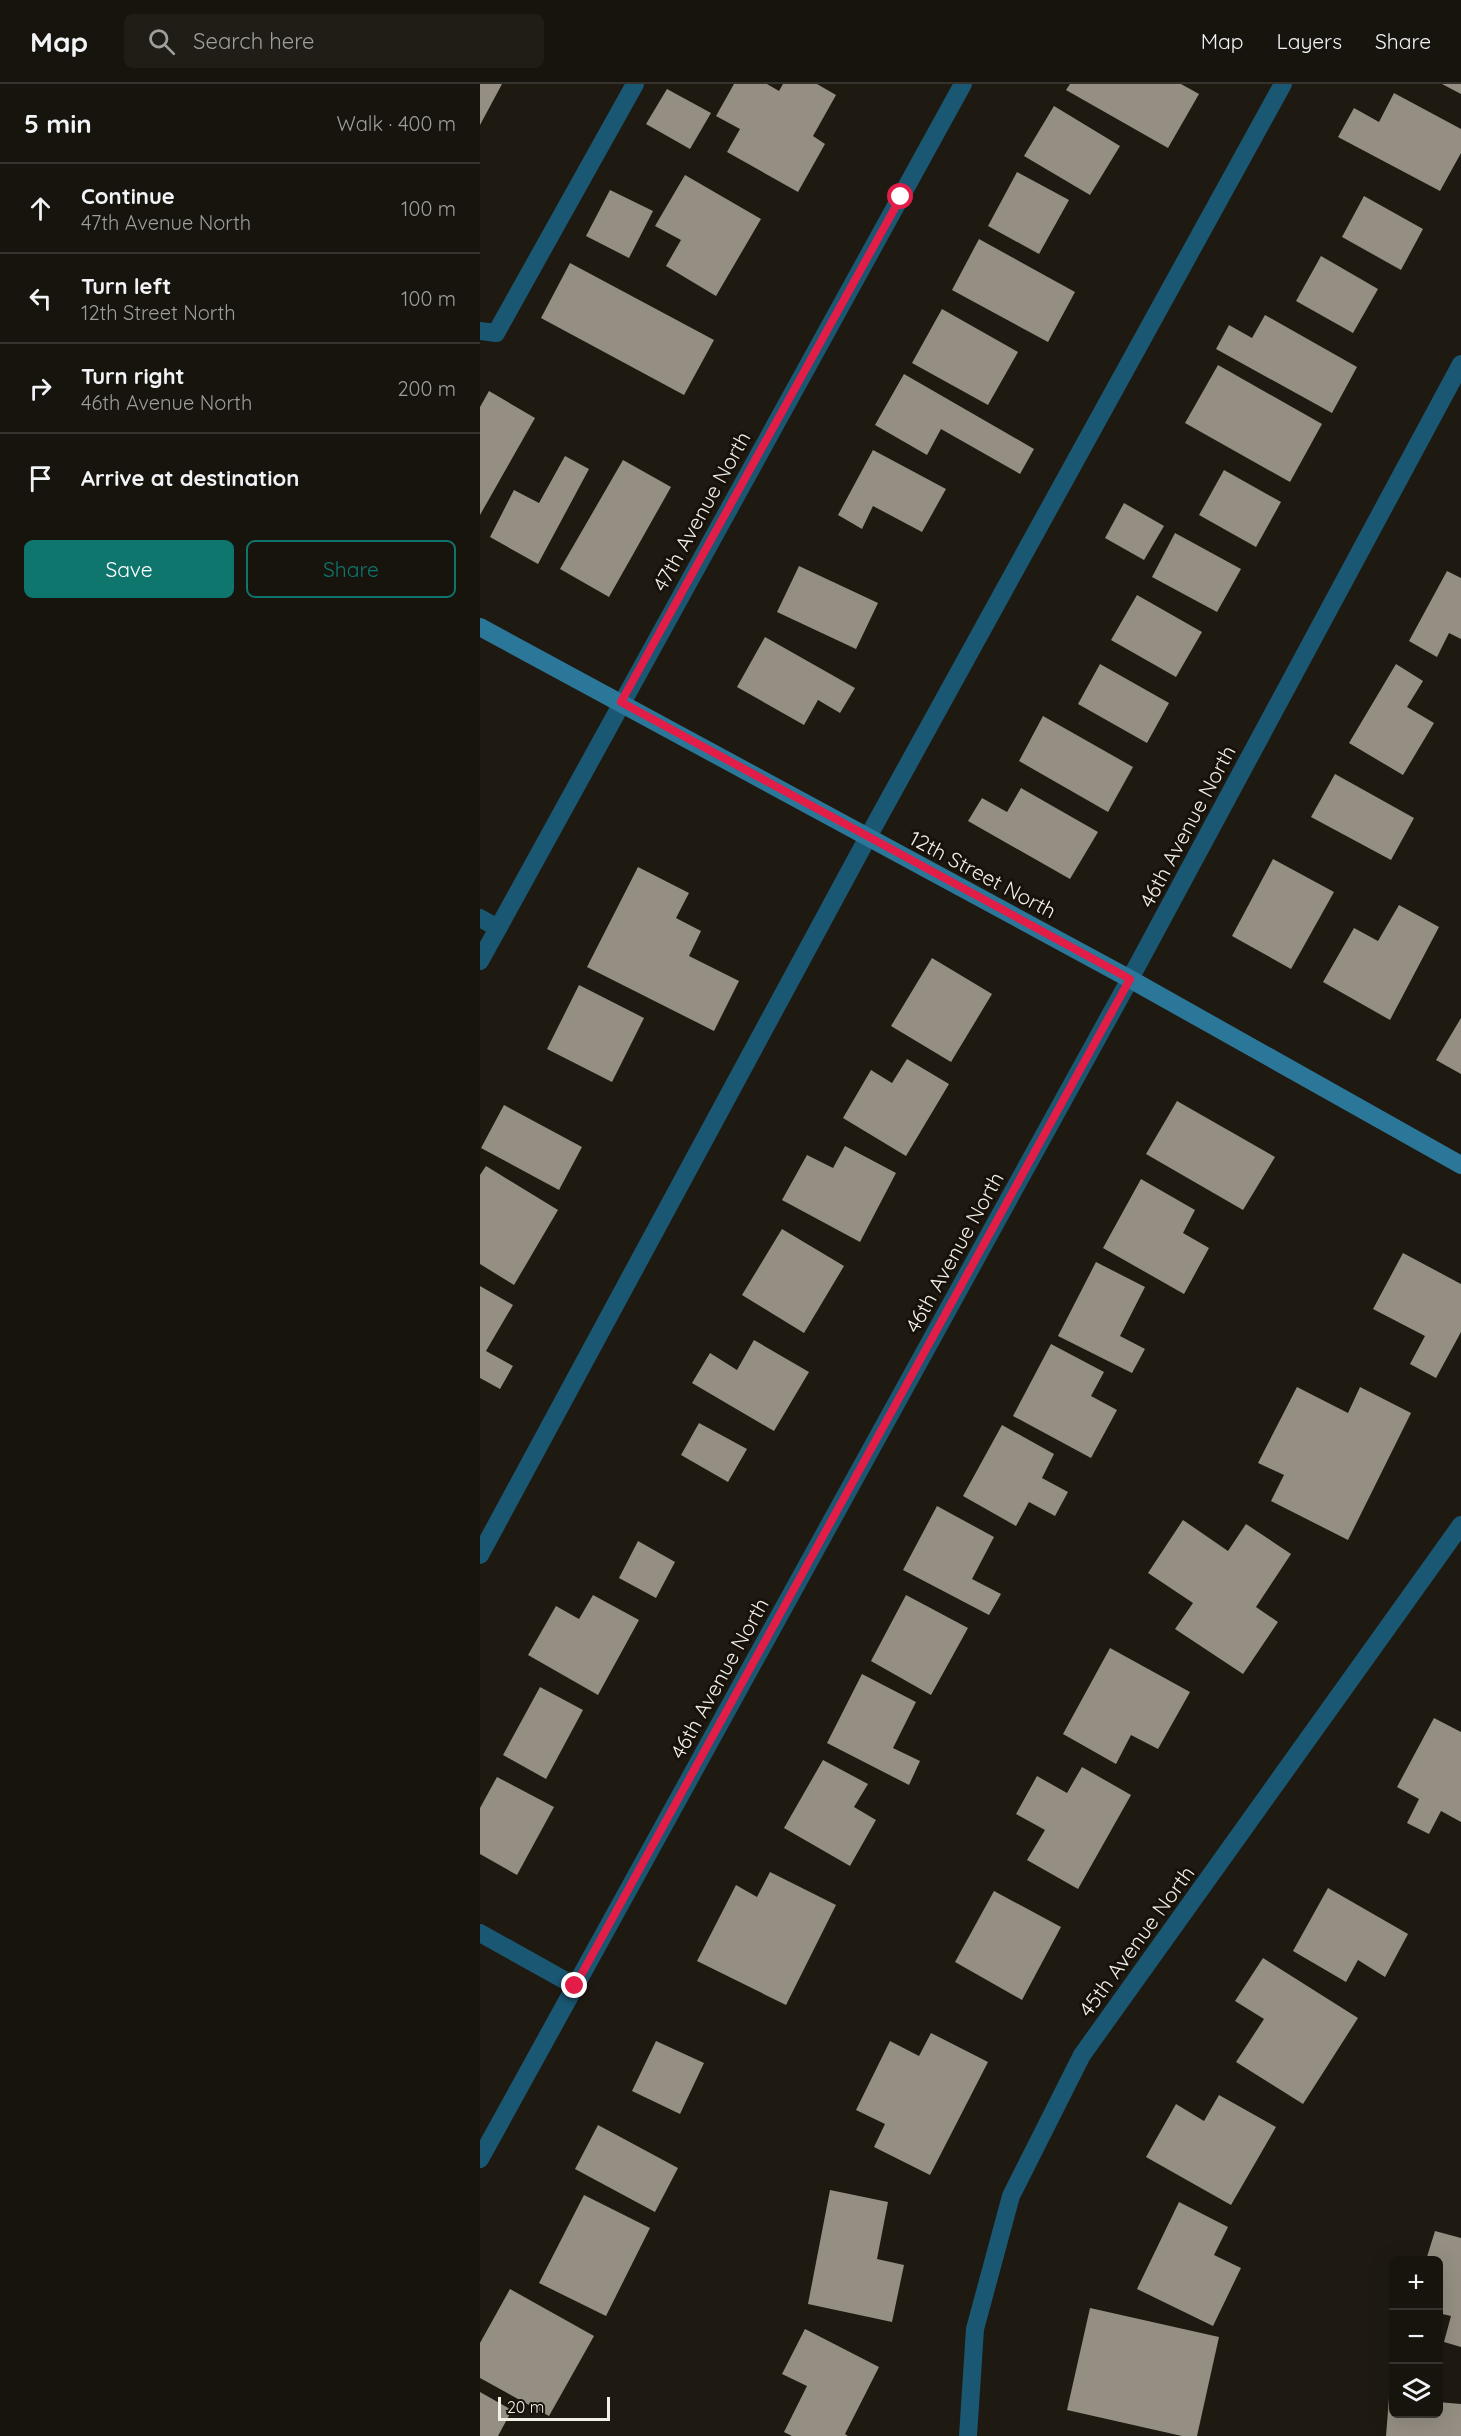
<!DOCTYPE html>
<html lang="en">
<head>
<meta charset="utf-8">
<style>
  body { margin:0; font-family:Quicksand,sans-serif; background:#201d16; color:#f1f3f6 }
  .controls { position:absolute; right:18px; bottom:18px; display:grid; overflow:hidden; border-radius:9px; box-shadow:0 6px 24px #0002 }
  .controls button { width:54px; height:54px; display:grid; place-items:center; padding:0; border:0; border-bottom:2px solid #36332e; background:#17140d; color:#f1f3f6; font:30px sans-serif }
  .scale { position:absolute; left:18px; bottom:15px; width:112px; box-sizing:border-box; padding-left:6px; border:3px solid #f3efe9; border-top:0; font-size:16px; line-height:21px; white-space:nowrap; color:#f3efe9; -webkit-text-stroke:4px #161109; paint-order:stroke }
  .stop { position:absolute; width:18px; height:18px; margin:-14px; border:4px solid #e11d48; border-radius:50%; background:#fff }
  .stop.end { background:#e11d48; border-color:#fff; box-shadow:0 2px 6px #0008 }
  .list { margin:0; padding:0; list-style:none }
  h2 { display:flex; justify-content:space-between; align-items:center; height:78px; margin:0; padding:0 24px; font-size:26px }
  h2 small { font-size:20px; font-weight:400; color:#9e9e9d }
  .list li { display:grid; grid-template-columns:39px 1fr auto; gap:18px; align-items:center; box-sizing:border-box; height:90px; padding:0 24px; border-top:2px solid #36332e }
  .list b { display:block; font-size:22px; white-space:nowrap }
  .list p { margin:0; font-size:20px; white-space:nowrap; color:#9e9e9d }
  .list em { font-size:20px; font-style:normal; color:#9e9e9d }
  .actions { display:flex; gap:12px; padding:18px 24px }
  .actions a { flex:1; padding:14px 0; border:2px solid #0f766e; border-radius:9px; text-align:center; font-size:21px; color:#0f766e }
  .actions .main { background:#0f766e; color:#fff }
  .icon { flex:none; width:33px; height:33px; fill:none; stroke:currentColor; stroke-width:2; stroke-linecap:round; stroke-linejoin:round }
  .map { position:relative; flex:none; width:981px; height:2352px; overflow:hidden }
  header { display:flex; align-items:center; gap:36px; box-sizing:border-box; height:84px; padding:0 30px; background:#17140d; border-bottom:2px solid #36332e }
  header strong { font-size:28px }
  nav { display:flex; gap:33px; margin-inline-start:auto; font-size:21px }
  .search { width:420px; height:54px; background:#201d16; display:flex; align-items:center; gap:15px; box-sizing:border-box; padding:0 21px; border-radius:9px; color:#9e9e9d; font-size:22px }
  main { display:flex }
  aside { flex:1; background:#17140d }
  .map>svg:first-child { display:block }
  .building { fill:#958e83 }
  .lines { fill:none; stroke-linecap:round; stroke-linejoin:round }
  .lane { stroke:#1a5772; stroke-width:18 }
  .street { stroke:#1a5772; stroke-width:18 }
  .secondary { stroke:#2b779a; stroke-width:18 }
  .route { stroke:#e11d48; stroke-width:8 }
  .labels { text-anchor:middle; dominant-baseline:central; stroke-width:6; stroke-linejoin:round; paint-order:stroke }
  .street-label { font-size:21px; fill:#f3efe9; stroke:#161109 }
</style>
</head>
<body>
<header>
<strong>Map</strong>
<div class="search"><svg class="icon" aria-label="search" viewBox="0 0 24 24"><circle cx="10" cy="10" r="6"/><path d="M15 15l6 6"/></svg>Search here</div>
<nav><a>Map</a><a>Layers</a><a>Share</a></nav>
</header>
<main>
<aside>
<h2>5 min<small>Walk · 400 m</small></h2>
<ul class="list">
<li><svg class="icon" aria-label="ahead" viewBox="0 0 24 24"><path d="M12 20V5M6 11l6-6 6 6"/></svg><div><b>Continue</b><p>47th Avenue North</p></div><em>100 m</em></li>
<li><svg class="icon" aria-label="left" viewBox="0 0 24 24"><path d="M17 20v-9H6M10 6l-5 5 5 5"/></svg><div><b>Turn left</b><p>12th Street North</p></div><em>100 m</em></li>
<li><svg class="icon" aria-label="right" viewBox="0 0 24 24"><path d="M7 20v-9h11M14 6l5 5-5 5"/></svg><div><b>Turn right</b><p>46th Avenue North</p></div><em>200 m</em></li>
<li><svg class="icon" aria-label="arrive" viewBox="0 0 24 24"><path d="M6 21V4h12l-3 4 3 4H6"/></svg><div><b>Arrive at destination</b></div></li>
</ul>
<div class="actions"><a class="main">Save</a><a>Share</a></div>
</aside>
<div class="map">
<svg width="981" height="2352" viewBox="0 0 981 2352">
  <rect width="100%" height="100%" fill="#1f1a11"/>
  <g class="building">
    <path d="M0,0H22L0,41Z"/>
    <path d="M254,0H287L299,7L303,0H337L356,11L333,52L345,60L318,108L247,68L260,45L236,32Z"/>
    <path d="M590,0H701L719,10L688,64L586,6Z"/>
    <path d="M962,0H981V10Z"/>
    <path d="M187,5L231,29L210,65L166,40Z"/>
    <path d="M914,9L981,45V69L960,107L858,53L874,24L899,38Z"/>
    <path d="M574,22L640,62L610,111L544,72Z"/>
    <path d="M537,88L589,116L559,170L508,142Z"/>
    <path d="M205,91L281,135L236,212L186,182L201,156L175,142Z"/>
    <path d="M130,106L173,127L149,174L106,152Z"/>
    <path d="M884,112L943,145L921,186L862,153Z"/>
    <path d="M499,155L595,208L568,258L472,206Z"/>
    <path d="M841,172L898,205L873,249L816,217Z"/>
    <path d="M90,179L234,256L204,311L61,234Z"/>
    <path d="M462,225L538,268L508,321L432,279Z"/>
    <path d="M785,231L877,283L852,329L736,265L749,241L772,254Z"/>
    <path d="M738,281L842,340L810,398L705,339Z"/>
    <path d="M424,290L554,365L540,390L461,345L447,371L395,341Z"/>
    <path d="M9,307L55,334L0,431V323Z"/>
    <path d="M393,366L466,405L442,448L393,422L382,445L358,431Z"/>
    <path d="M85,372L109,385L58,480L10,453L34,406L59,419Z"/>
    <path d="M143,376L191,403L129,513L80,485Z"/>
    <path d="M744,386L801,418L776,463L719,431Z"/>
    <path d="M644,419L684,442L664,476L625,454Z"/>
    <path d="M695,449L761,485L737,528L672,493Z"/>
    <path d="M319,482L398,519L376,565L297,528Z"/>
    <path d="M967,487L981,494V555L969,549L957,573L929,557Z"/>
    <path d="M657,511L722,548L696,593L631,556Z"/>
    <path d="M285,553L375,604L360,629L338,616L324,641L257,603Z"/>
    <path d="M620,580L689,619L667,659L598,620Z"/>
    <path d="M916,580L943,597L927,623L954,639L923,691L869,659Z"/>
    <path d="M563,632L653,683L628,728L539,677Z"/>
    <path d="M855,690L934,734L911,776L831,733Z"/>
    <path d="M541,704L618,748L590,795L488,737L502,714L527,728Z"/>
    <path d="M793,775L854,808L811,885L752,852Z"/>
    <path d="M158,783L209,809L196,834L221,847L209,872L259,897L234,947L107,883Z"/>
    <path d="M919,821L959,843L910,936L843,898L874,844L898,857Z"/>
    <path d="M452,874L512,910L471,978L411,942Z"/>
    <path d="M99,901L164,934L132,998L67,965Z"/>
    <path d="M981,934V990L956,976Z"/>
    <path d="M427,975L469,1000L426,1072L363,1034L391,986L412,999Z"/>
    <path d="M697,1017L795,1073L763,1126L666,1070Z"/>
    <path d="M24,1021L102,1063L79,1106L1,1064Z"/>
    <path d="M365,1062L416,1089L380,1158L302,1116L327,1071L353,1084Z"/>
    <path d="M6,1082L78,1126L34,1201L0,1180V1091Z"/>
    <path d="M661,1095L715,1126L703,1149L729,1164L704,1210L623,1164Z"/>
    <path d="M302,1145L364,1182L324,1249L262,1211Z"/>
    <path d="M923,1169L981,1200V1248L956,1294L930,1280L945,1252L893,1225Z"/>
    <path d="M616,1178L665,1203L640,1252L665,1265L652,1289L578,1252Z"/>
    <path d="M0,1202L33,1221L6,1267L33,1282L20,1305L0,1294Z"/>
    <path d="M274,1256L329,1288L294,1347L212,1299L230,1269L257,1286Z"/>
    <path d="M571,1260L624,1288L611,1312L637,1326L611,1374L533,1332Z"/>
    <path d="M817,1303L868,1329L880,1303L931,1329L868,1456L791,1417L804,1391L778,1379Z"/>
    <path d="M219,1339L267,1365L248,1398L201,1371Z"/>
    <path d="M522,1341L574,1370L562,1394L588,1408L575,1432L549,1418L536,1442L483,1412Z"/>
    <path d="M457,1422L514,1453L492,1495L521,1510L509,1531L423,1486Z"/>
    <path d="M703,1436L748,1467L766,1440L811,1470L776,1523L798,1538L763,1590L695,1545L713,1519L668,1489Z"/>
    <path d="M158,1457L195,1478L176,1514L139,1494Z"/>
    <path d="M113,1511L159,1536L118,1611L48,1571L76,1522L99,1535Z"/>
    <path d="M426,1511L488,1544L451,1611L391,1577Z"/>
    <path d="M630,1564L710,1608L678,1665L651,1651L636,1680L583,1650Z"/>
    <path d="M382,1590L436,1618L413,1664L440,1677L429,1701L347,1659Z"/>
    <path d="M60,1603L103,1626L66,1695L23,1671Z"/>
    <path d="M954,1634L981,1648V1738L961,1727L949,1750L927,1739L939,1715L917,1703Z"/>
    <path d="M343,1676L388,1700L374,1723L396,1736L370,1782L304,1744Z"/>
    <path d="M602,1683L651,1711L598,1805L547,1776L565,1746L536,1730L557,1692L587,1709Z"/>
    <path d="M17,1693L74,1723L37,1791L0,1770V1724Z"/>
    <path d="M290,1788L356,1821L306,1921L217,1877L256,1801L277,1813Z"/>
    <path d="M848,1804L928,1850L905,1893L878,1876L866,1898L813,1867Z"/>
    <path d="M514,1807L581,1843L542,1916L475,1878Z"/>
    <path d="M783,1874L878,1934L823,2020L756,1978L784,1935L755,1917Z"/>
    <path d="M451,1949L508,1978L450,2091L394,2063L405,2040L376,2026L410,1957L439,1972Z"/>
    <path d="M176,1957L224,1979L200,2030L152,2007Z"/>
    <path d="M739,2011L796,2043L751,2121L666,2073L696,2020L724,2037Z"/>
    <path d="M118,2041L198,2084L175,2128L95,2085Z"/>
    <path d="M350,2106L408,2118L397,2175L424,2181L412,2238L328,2220Z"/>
    <path d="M104,2111L170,2144L126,2232L59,2199Z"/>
    <path d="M699,2118L748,2143L734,2171L761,2184L733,2242L657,2205Z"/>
    <path d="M955,2147L981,2154V2263L964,2258L971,2232L958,2229V2176H946Z"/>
    <path d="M30,2205L114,2252L69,2332L0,2294V2259Z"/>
    <path d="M610,2224L739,2253L717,2352H702L587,2326Z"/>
    <path d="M325,2245L399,2283L365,2350L368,2352H312L304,2348L327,2302L302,2290Z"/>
    <path d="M0,2308L32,2326L18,2352H0Z"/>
    <path d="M909,2314L914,2315V2330H958V2318L981,2320V2352H906Z"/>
  </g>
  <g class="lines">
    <g class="lane">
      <path d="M0,247L16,249L155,0"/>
      <path d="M0,834L18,844"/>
      <path d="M0,1471L388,753L803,0"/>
    </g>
    <g class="street">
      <path d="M0,877L483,0"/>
      <path d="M0,1849L95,1902"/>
      <path d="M0,2075L650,895L981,280"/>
      <path d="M488,2352L495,2245L531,2112L602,1971L981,1441"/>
    </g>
    <path class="secondary" d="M0,543L650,895L981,1081"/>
  </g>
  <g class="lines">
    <path class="route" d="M95,1902L650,895L141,618L421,113"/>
  </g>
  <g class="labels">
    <g class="street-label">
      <text transform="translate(221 427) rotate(-61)">47th Avenue North</text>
      <text transform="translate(707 742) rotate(-62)">46th Avenue North</text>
      <text transform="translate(503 790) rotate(28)">12th Street North</text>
      <text transform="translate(474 1168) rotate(-61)">46th Avenue North</text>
      <text transform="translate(239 1594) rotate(-61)">46th Avenue North</text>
      <text transform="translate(656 1857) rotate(-54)">45th Avenue North</text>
    </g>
  </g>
</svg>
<div class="controls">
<button>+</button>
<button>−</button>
<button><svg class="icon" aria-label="layers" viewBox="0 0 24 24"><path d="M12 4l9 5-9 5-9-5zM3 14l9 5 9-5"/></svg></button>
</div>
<div class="scale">20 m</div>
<div class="stop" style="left:421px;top:113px"></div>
<div class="stop end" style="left:95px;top:1902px"></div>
</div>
</main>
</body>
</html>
